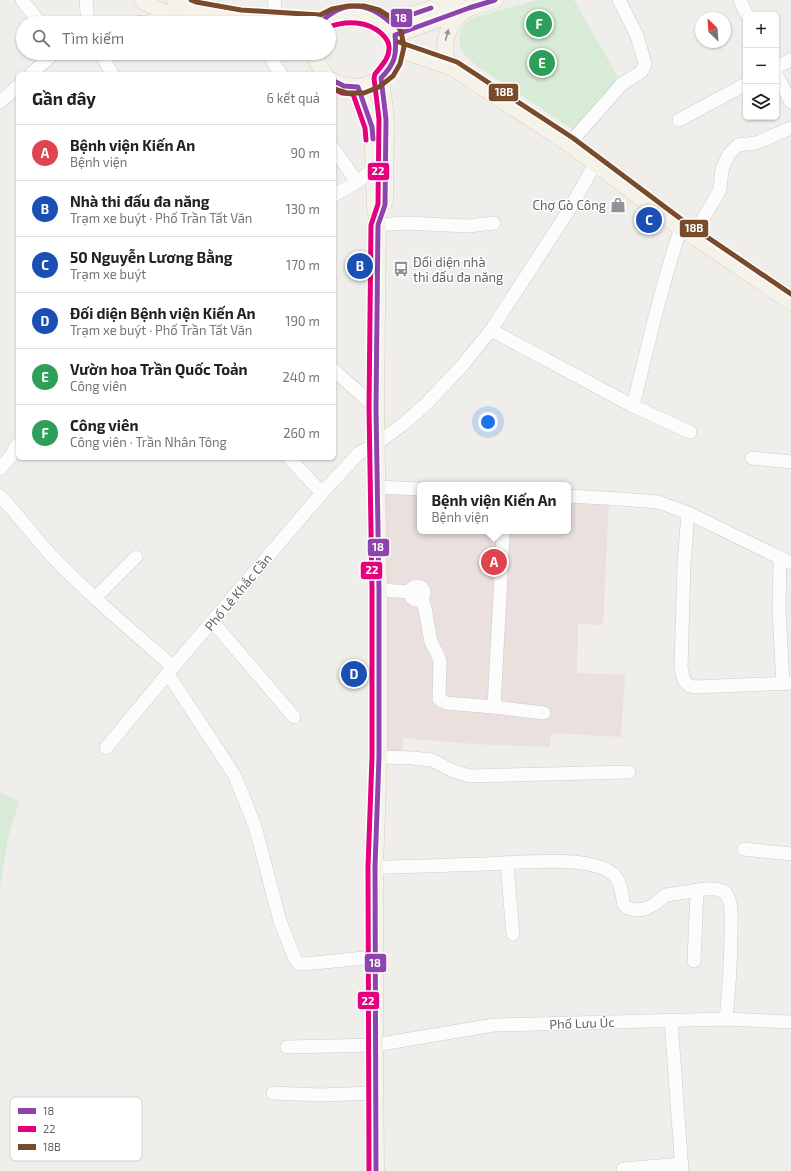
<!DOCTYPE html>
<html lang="vi">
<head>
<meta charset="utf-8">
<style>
  body { margin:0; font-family:"Exo 2",sans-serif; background:#f6f6f6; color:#202124 }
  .controls { position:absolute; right:12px; top:12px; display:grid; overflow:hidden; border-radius:6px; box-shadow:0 1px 3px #0004 }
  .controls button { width:36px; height:36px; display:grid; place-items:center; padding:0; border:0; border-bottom:1px solid #e0e0e0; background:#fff; color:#202124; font:20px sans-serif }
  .compass { position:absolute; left:695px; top:12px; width:36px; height:36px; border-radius:50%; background:#fff; box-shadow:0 1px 3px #0004; rotate:335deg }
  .you { position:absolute; left:488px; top:422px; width:14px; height:14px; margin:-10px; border:3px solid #fff; border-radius:50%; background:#1a73e8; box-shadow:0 0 0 6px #1a73e833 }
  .badge { display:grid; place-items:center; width:26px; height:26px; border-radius:50%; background:#919496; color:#fff; font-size:13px; font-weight:700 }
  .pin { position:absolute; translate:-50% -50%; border:2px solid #fff; box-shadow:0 1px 4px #0006 }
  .popup { position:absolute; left:417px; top:482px; width:154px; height:52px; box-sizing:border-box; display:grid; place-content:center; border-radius:6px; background:#fff; filter:drop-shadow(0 1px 3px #0005); font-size:13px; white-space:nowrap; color:#757577 }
  .popup b { font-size:15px; color:#202124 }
  .popup::after { content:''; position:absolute; left:50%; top:100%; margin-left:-8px; border:8px solid transparent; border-top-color:#fff }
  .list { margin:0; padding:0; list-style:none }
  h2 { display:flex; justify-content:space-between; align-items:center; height:52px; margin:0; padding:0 16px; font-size:17px }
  h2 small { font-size:13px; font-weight:400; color:#757577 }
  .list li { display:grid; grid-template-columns:26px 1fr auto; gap:12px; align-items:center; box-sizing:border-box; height:56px; padding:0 16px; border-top:1px solid #e0e0e0 }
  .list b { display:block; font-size:15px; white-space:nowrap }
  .list p { margin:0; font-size:13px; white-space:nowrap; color:#757577 }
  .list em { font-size:13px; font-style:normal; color:#757577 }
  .icon { flex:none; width:22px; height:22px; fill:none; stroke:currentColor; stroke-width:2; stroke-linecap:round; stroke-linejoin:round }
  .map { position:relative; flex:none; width:791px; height:1171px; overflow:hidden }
  .search { position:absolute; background:#fff; box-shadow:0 1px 3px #0004; left:16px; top:16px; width:320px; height:44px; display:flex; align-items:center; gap:10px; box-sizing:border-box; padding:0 14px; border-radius:22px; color:#757577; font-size:15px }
  .panel { position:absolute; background:#fff; box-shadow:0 1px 3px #0004; left:16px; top:72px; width:320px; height:388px; border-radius:6px }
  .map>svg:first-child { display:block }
  .medical { fill:#eae0de }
  .green { fill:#d8ebd6 }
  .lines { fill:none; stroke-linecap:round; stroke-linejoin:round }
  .minor-casing { stroke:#cbcccc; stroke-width:14 }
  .major-casing { stroke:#d7ceb8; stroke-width:17 }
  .minor { stroke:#fdfcfc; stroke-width:13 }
  .major { stroke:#f4f2e9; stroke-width:16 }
  .bus-1-casing { stroke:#fff; stroke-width:8 }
  .bus-2-casing { stroke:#fff; stroke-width:8 }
  .bus-3-casing { stroke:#fff; stroke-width:8 }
  .bus-1 { stroke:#8e44ad; stroke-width:5 }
  .bus-2 { stroke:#e5007d; stroke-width:5 }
  .bus-3 { stroke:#7a4b2a; stroke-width:5 }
  .oneway { fill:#939595 }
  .labels { text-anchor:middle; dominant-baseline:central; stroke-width:3; stroke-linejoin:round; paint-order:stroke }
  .poi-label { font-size:13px; fill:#5f6368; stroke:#fff; text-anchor:end }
  .street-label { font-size:13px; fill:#5f6368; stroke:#fff }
  .key { fill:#fff; stroke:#cfd0d2; stroke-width:1 }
  .key-label { font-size:11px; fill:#5f6368 }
  .line-badge { stroke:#fff; stroke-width:1.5 }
  .badge-label { font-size:11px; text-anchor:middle; font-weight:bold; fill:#fff }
</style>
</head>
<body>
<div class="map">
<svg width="791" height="1171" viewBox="0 0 791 1171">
  <rect width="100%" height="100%" fill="#efeeea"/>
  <path class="medical" d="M382,490L420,491V531H568V499L609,501L603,625L578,624L577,673L625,675L621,737L551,733L550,747L474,744L403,738L402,753L383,752Z"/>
  <g class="green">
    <path d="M537,0H574L618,77L575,131L477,66L464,54L460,45L459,35L462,28L466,22L476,17Z"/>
    <path d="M0,793L19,801L8,838L0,887Z"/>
  </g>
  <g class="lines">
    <defs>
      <g id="minor">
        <path d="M22,0L40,23"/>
        <path d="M86,0L88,23"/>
        <path d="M740,0L747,15"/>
        <path d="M134,23L177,19"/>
        <path d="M272,23L275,8L274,0"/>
        <path d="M101,53L112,74"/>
        <path d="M270,53L274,64L281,74"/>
        <path d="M776,67L791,60"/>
        <path d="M31,74L54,53"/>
        <path d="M776,74L791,102"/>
        <path d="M0,102L18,86"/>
        <path d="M679,120L746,84"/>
        <path d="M569,144L622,84L641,72L645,65L644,60L637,36L619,0"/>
        <path d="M334,149L357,182"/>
        <path d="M334,195L357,182L374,169"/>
        <path d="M378,225L406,223L468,226L494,223"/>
        <path d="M693,236L720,190L722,169L729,154L738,145L756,143L791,128"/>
        <path d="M491,330L633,406L690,432"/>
        <path d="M334,370L376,408"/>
        <path d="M633,406C648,346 661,286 681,228"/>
        <path d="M289,458L322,493"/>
        <path d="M752,458L791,462"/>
        <path d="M0,469L10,457L18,444"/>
        <path d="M377,487L420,489"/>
        <path d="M0,496C18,515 33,535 50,554C88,594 132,631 173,667"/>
        <path d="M568,496L620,499L658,502L688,513L791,563"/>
        <path d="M688,513L684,563L681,668C683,678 684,686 695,687L791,683"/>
        <path d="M780,557L779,611L783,684"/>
        <circle cx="417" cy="593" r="7"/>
        <path d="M379,590L411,592"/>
        <path d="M95,598L136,557"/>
        <path d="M421,598L425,608L431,642L437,653L440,661L439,699L442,701L446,703L494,707L503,537"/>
        <path d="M213,622L294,717"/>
        <path d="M168,674L235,776L255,826L280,921L295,959L299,964H304L375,957"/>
        <path d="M494,707L544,713"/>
        <path d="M106,748L173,667L322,493L359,453L376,444L402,425L425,405L461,367L491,330L569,210L595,164"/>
        <path d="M379,757L412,758L432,760L453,771L470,776L629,772"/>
        <path d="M744,849L791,854"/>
        <path d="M507,863L513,934"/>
        <path d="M375,867C411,867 448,865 484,864C516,863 589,854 613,874C621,881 622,895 624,905L627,908L637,910L645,909L653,905L666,895L706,889H716L725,892C733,903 731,918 731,931C731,961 729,990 726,1019"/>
        <path d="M694,961L697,890"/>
        <path d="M671,1020L682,1171"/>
        <path d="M287,1047L375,1045L494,1025L726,1019L791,1022"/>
        <path d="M273,1093L320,1095L375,1093"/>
        <path d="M623,1169L682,1164"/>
      </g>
      <g id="major">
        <path d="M142,0L144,2L177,19L195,23"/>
        <path d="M174,0L194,9L240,17L321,22"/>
        <path d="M390,22L457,0"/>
        <path d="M320,23C350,0 412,15 393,61C389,71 382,79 372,83C360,88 346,88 334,81"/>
        <path d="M395,35L469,8L495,0"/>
        <path d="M397,49L453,68L569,144L681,228L791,302"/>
        <path d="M314,53L318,64L325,74"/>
        <path d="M453,68C451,65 448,61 446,58C445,55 445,52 445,49C445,32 452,21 464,11"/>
        <path d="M381,78L386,119L385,202"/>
        <path d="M358,87L372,127L375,206L378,225L376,408L379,590V757L375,867V1045L376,1171"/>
      </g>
    </defs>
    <use href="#minor" class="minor-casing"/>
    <use href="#major" class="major-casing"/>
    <use href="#minor" class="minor"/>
    <use href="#major" class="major"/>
    <defs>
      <g id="bus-1">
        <path d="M320,23C343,0 366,1 390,22L431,8"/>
        <path d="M334,81L344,86L358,87L372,127L373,139"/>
        <path d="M376,1171L375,867L379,757V590L376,408L378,225L385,205L386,119L381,78C395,64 397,55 395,35L469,8L495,0"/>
      </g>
      <g id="bus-2">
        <path d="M329,27C346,20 368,21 382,34C385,37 389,42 389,47C390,58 381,66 375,74L374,78L379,119L378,204L371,225L369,408L372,590V757L368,867L369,1171"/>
        <path d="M334,89L342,93L353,94L365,128L366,140"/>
      </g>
      <g id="bus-3">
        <path d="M191,0L196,2L241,10L320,15L332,9L348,6H364L379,10L392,18L401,31L404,47L400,64L393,76L379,87L364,93H347L334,89"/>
        <path d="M399,42L457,62L573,138L685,222L791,294"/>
      </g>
    </defs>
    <use href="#bus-1" class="bus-1-casing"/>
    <use href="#bus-2" class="bus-2-casing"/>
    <use href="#bus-3" class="bus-3-casing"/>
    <use href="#bus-1" class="bus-1"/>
    <use href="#bus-2" class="bus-2"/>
    <use href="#bus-3" class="bus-3"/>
  </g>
  <defs><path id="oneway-solid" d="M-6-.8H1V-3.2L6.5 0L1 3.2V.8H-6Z"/></defs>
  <use class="oneway" href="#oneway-solid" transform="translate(447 35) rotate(-75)"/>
  <defs>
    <symbol id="shop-bare" viewBox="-9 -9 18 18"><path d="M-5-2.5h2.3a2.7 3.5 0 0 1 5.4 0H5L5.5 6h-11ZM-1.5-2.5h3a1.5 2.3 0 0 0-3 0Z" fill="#919496" stroke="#fff" stroke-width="2.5" paint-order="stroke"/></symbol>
    <symbol id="bus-bare" viewBox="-9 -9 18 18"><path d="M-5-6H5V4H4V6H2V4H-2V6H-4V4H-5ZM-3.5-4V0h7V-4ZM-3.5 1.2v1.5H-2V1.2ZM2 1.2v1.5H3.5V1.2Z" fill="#919496" stroke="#fff" stroke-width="2.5" paint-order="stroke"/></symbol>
  </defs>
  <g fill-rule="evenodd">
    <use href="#shop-bare" x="607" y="194" width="22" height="22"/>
    <use href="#bus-bare" x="390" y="258" width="22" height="22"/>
  </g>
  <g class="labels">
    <g class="poi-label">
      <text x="606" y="205">Chợ Gò Công</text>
      <text x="413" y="262" text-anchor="start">Đối diện nhà<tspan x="413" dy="15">thi đấu đa năng</tspan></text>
    </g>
    <g class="street-label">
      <text transform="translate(238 592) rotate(-50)">Phố Lê Khắc Cần</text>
      <text transform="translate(582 1023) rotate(-2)">Phố Lưu Úc</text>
    </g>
  </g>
  <rect x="10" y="1097" width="132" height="64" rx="6" class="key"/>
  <rect x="18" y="1108" width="18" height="6" fill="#8e44ad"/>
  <rect x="18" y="1126" width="18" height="6" fill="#e5007d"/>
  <rect x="18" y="1144" width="18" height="6" fill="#7a4b2a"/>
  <g class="key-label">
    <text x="43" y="1115">18</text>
    <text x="43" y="1133">22</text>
    <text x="43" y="1151">18B</text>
  </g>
  <g class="line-badge">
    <rect x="390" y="8" width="23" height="20" rx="4" fill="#8e44ad"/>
    <rect x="488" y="83" width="31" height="19" rx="4" fill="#7a4b2a"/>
    <rect x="367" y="162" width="23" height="19" rx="4" fill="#e5007d"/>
    <rect x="679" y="219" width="30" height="19" rx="4" fill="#7a4b2a"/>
    <rect x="367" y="538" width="23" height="19" rx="4" fill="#8e44ad"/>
    <rect x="360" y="561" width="23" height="19" rx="4" fill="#e5007d"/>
    <rect x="364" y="953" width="23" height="20" rx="4" fill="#8e44ad"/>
    <rect x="357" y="991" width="23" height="19" rx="4" fill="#e5007d"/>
  </g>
  <g class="badge-label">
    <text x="401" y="22">18</text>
    <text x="504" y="96">18B</text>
    <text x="378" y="175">22</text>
    <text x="694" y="232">18B</text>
    <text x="378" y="551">18</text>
    <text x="372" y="574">22</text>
    <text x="375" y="967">18</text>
    <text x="368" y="1005">22</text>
  </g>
</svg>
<div class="controls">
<button>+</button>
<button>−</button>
<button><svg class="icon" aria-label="layers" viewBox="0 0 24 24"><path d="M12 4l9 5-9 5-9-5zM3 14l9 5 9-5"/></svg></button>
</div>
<svg class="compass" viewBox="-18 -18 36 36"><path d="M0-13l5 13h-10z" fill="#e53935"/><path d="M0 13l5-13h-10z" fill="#757577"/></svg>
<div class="you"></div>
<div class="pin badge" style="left:494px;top:562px;background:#e0444e">A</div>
<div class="popup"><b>Bệnh viện Kiến An</b>Bệnh viện</div>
<div class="pin badge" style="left:360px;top:266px;background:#1a4fb4">B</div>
<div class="pin badge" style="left:649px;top:220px;background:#1a4fb4">C</div>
<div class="pin badge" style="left:354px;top:674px;background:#1a4fb4">D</div>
<div class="pin badge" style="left:542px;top:63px;background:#2e9e5b">E</div>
<div class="pin badge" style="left:539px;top:24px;background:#2e9e5b">F</div>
<div class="search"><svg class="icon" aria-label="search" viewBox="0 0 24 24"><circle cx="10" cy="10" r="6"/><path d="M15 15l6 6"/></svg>Tìm kiếm</div>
<section class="panel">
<h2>Gần đây<small>6 kết quả</small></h2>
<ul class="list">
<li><span class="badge" style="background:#e0444e">A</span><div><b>Bệnh viện Kiến An</b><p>Bệnh viện</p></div><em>90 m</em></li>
<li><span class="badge" style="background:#1a4fb4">B</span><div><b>Nhà thi đấu đa năng</b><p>Trạm xe buýt · Phố Trần Tất Văn</p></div><em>130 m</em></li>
<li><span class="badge" style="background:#1a4fb4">C</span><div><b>50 Nguyễn Lương Bằng</b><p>Trạm xe buýt</p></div><em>170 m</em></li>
<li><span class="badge" style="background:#1a4fb4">D</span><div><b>Đối diện Bệnh viện Kiến An</b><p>Trạm xe buýt · Phố Trần Tất Văn</p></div><em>190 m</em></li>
<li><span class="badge" style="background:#2e9e5b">E</span><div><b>Vườn hoa Trần Quốc Toản</b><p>Công viên</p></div><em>240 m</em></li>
<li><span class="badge" style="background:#2e9e5b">F</span><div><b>Công viên</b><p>Công viên · Trần Nhân Tông</p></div><em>260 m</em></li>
</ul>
</section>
</div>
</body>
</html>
